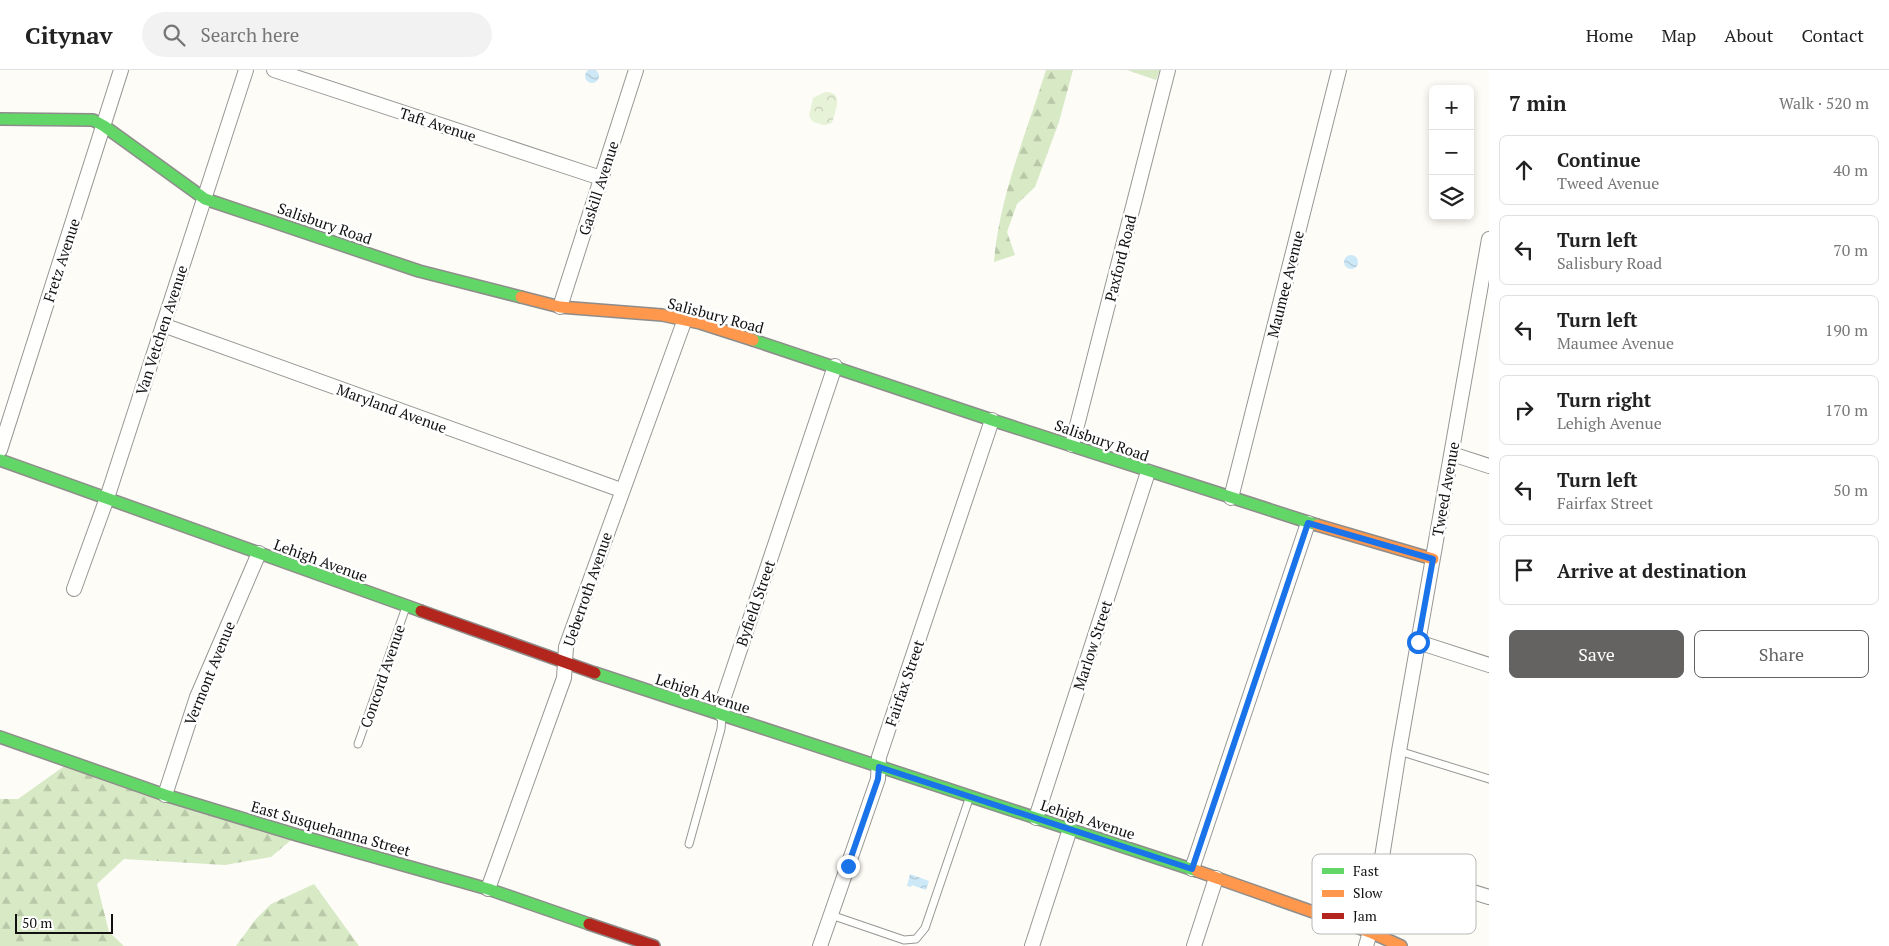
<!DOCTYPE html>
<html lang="en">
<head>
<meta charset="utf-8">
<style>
  body { margin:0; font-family:"PT Serif",serif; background:#f2f2f2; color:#222 }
  .controls { position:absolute; right:15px; top:15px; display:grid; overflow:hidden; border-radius:8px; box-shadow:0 2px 8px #0003 }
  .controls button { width:45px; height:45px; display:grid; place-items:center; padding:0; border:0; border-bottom:1px solid #e0e0e0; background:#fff; color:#222; font:25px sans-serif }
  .scale { position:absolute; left:15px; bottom:12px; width:98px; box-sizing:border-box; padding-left:5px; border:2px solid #111; border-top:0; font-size:14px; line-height:18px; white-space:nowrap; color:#111; -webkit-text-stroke:4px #fff; paint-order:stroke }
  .stop { position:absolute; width:15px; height:15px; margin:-11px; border:4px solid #1a73e8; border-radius:50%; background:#fff }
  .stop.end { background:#1a73e8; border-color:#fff; box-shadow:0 1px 5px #0008 }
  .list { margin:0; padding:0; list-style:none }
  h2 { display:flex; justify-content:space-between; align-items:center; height:65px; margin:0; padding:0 20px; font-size:21px }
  h2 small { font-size:16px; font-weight:400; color:#767676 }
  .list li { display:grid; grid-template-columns:32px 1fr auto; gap:15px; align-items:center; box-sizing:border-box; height:70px; margin:0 10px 10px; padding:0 10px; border:1px solid #e0e0e0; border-radius:8px }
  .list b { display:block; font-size:19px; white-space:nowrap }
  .list p { margin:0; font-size:16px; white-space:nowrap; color:#767676 }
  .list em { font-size:16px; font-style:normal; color:#767676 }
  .actions { display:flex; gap:10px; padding:15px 20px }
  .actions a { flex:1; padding:11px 0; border:1px solid #646362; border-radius:8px; text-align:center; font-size:18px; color:#646362 }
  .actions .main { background:#646362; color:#fff }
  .icon { flex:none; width:28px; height:28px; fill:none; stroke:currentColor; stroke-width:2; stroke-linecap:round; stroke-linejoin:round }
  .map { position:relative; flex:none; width:1489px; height:876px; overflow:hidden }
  header { display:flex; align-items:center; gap:30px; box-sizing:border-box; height:70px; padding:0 25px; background:#fff; border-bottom:1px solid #e0e0e0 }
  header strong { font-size:24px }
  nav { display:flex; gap:28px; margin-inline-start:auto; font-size:18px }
  .search { width:350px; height:45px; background:#f2f2f2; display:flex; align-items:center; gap:12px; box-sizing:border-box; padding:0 18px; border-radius:28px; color:#767676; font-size:19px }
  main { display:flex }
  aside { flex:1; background:#fff }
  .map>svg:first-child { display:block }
  .forest { fill:url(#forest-firs) }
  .park { fill:url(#park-crowns) }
  .water { fill:url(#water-waves) }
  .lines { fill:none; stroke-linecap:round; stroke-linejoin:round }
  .lane-casing { stroke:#979795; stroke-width:9 }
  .street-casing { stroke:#979795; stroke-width:16 }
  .fast-casing { stroke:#8e8d8b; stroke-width:14 }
  .slow-casing { stroke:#8e8d8b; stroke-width:14 }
  .jam-casing { stroke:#8e8d8b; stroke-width:14 }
  .lane { stroke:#fffffe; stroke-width:7 }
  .street { stroke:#fffffe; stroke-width:14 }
  .fast { stroke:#63d668; stroke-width:11 }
  .slow { stroke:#ff974d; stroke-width:11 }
  .jam { stroke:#b3261e; stroke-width:11 }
  .route { stroke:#1a73e8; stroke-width:6 }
  .labels { text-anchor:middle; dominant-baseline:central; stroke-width:5; stroke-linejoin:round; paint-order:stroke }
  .street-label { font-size:15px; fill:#111; stroke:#fff }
  .key { fill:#fff; stroke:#b8b8b8; stroke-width:1 }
  .key-label { font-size:14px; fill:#111 }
</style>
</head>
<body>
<header>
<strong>Citynav</strong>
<div class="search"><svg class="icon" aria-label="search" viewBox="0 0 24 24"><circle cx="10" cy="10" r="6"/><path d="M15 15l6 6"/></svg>Search here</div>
<nav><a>Home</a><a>Map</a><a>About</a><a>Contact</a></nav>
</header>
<main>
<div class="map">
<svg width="1489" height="876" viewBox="0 0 1489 876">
  <defs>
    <pattern id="forest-firs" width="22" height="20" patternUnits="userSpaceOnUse" patternTransform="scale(1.25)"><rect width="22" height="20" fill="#d8eac5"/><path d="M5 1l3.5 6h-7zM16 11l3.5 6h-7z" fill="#b8c8a8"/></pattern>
    <pattern id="park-crowns" width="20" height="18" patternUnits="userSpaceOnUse" patternTransform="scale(1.25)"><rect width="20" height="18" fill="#e7f3d7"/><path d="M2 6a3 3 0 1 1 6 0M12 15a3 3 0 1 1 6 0" fill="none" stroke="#c5cfb8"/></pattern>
    <pattern id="water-waves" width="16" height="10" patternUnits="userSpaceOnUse" patternTransform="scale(1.25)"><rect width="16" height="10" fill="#cde8f7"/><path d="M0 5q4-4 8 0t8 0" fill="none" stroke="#afc6d3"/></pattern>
  </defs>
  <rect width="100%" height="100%" fill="#fdfcf7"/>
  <g class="forest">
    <path d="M1046,0H1073L1059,52L1035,117L1017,134L1007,162L1015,185L994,192C999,127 1027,61 1046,0Z"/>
    <path d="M1127,0H1160L1156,10Z"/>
    <path d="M70,692L297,765L271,787L225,795L124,789L97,814L109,862L124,876H0V729H18Z"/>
    <path d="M314,814L359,876H236L256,849L271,834Z"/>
  </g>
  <path class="park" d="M825,22C845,21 835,42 832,53L824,55L813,52L809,46L813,28Z"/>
  <g class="water">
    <circle cx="592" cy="6" r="7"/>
    <circle cx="1351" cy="192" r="7"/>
    <path d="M910,804L929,811L926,820L912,815L911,817L907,816Z"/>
  </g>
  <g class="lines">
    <defs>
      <g id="lane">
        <path d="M358,674L406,537"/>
        <path d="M1399,681L1489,709"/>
        <path d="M689,774L721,659L722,646"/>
        <path d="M831,845L904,870L916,869L925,858L969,729"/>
      </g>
      <g id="street">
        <path d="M274,0L601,108"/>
        <path d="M560,237L636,0"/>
        <path d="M163,255L621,420"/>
        <path d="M1072,375L1168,0"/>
        <path d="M0,380L121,0"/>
        <path d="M1452,384L1489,396"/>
        <path d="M1231,428L1339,0"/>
        <path d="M74,519L107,428L246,0"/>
        <path d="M1418,572L1489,595"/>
        <path d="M722,645L724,627L835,296"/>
        <path d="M165,725L197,627L259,483"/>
        <path d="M1036,748L1148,402"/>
        <path d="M1380,793L1489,827"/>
        <path d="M1192,799L1308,453"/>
        <path d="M488,819L564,608L566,577L685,249"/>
        <path d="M820,876L878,709L879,687L992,350"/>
        <path d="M1032,876L1070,759"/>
        <path d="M1194,876L1216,808"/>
        <path d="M1366,876L1370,862L1399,681L1489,169"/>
      </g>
      <g id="fast">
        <path d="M0,49L93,50L104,56L205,129L419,201L521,227"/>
        <path d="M753,270L992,350L1317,455"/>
        <path d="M0,390L421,541"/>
        <path d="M595,603L1197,801"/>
        <path d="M0,667L165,725L297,765L488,819L589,854"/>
      </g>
      <g id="slow">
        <path d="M521,227L560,237L662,245L700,253L753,270"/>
        <path d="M1317,455L1433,489"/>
        <path d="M1197,801L1370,862L1401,876"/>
      </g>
      <g id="jam">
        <path d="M421,541L595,603"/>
        <path d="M589,854L654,876"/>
      </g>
    </defs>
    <use href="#lane" class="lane-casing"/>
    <use href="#street" class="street-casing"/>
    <use href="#fast" class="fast-casing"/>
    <use href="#slow" class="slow-casing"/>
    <use href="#jam" class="jam-casing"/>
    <use href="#lane" class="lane"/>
    <use href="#street" class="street"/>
    <use href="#fast" class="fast"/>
    <use href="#slow" class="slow"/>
    <use href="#jam" class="jam"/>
  </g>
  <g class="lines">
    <path class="route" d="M848,796L878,709L879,697L1192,799L1308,453L1433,489L1418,572"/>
  </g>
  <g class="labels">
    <g class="street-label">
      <text transform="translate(438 54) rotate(18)">Taft Avenue</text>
      <text transform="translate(598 118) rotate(-72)">Gaskill Avenue</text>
      <text transform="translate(325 153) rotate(19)">Salisbury Road</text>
      <text transform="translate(1120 188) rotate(-76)">Paxford Road</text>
      <text transform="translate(61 190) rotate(-72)">Fretz Avenue</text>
      <text transform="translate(1285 214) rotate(-76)">Maumee Avenue</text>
      <text transform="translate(716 245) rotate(15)">Salisbury Road</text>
      <text transform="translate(161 260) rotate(-72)">Van Vetchen Avenue</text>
      <text transform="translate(392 338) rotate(20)">Maryland Avenue</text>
      <text transform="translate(1102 370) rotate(19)">Salisbury Road</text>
      <text transform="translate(1445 419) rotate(-80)">Tweed Avenue</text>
      <text transform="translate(321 490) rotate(20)">Lehigh Avenue</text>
      <text transform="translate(587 519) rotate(-71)">Ueberroth Avenue</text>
      <text transform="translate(755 533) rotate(-71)">Byfield Street</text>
      <text transform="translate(1092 575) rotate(-72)">Marlow Street</text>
      <text transform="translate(209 603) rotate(-68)">Vermont Avenue</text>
      <text transform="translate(382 606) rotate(-71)">Concord Avenue</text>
      <text transform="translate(904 613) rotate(-71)">Fairfax Street</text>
      <text transform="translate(703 623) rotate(18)">Lehigh Avenue</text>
      <text transform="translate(1088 749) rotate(18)">Lehigh Avenue</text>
      <text transform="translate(331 758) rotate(16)">East Susquehanna Street</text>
    </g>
  </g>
  <rect x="1312" y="784" width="164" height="80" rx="8" class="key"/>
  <rect x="1322" y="798" width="22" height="6" fill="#63d668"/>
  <rect x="1322" y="820" width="22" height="7" fill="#ff974d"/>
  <rect x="1322" y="843" width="22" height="6" fill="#b3261e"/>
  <g class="key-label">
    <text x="1353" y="806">Fast</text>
    <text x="1353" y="828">Slow</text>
    <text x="1353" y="851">Jam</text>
  </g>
</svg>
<div class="controls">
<button>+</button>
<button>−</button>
<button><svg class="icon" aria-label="layers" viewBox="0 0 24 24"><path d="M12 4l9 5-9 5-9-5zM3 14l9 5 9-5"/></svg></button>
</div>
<div class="scale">50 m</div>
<div class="stop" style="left:1418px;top:572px"></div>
<div class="stop end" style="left:848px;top:796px"></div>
</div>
<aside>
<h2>7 min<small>Walk · 520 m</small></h2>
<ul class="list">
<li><svg class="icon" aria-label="ahead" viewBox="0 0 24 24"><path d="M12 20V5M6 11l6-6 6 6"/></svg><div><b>Continue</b><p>Tweed Avenue</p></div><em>40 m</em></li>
<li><svg class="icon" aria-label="left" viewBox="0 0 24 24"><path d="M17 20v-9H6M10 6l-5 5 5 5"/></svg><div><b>Turn left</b><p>Salisbury Road</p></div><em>70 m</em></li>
<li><svg class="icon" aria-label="left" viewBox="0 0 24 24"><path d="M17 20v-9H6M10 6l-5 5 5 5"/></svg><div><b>Turn left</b><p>Maumee Avenue</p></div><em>190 m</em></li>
<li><svg class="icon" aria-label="right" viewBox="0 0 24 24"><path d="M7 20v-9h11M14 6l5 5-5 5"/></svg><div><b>Turn right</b><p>Lehigh Avenue</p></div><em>170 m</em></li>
<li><svg class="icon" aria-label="left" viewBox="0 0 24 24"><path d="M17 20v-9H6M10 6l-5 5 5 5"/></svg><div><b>Turn left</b><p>Fairfax Street</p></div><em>50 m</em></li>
<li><svg class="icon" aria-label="arrive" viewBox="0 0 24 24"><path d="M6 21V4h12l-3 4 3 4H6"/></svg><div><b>Arrive at destination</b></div></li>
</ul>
<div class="actions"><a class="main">Save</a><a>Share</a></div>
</aside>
</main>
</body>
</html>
